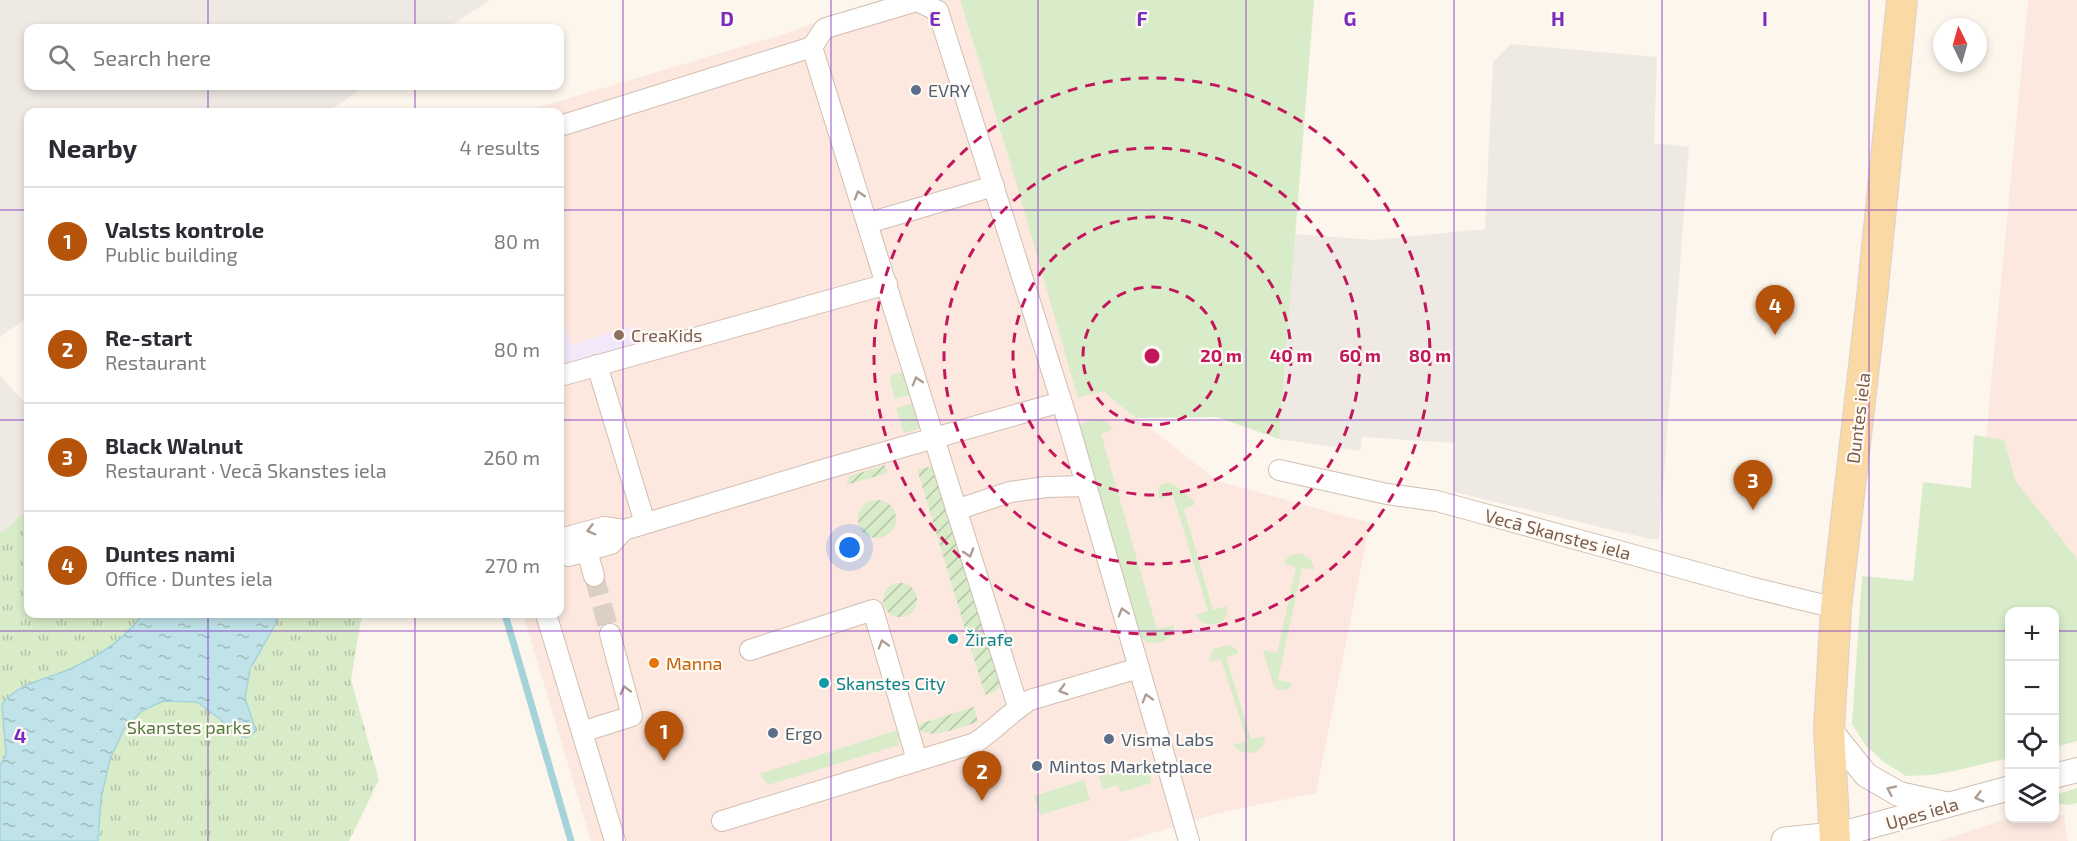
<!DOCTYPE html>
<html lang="en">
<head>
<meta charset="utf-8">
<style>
  body { margin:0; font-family:"Exo 2",sans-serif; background:#f2f2f3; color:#2b2b33 }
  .controls { position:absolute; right:18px; bottom:18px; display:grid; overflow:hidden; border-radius:12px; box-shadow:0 3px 9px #0003 }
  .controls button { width:54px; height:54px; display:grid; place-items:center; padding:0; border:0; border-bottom:2px solid #e1e1e2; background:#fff; color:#2b2b33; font:30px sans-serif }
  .compass { position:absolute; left:1933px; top:18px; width:54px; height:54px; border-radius:50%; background:#fff; box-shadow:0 3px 9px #0003; rotate:355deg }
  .you { position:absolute; left:850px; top:548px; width:21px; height:21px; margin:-15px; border:4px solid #fff; border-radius:50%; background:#1a73e8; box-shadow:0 0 0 9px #1a73e833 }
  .badge { display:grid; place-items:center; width:39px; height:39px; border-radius:50%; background:#b45309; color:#fff; font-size:20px; font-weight:700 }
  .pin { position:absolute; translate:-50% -50px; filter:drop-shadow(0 2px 3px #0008) }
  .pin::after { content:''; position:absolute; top:32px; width:21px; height:18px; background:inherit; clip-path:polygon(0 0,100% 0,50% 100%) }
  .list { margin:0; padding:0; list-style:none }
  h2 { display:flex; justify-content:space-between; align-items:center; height:78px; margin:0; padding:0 24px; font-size:26px }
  h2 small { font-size:20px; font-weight:400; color:#7c7c81 }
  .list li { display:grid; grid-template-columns:39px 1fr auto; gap:18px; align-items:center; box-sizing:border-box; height:108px; padding:0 24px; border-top:2px solid #e1e1e2 }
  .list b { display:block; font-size:22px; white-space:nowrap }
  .list p { margin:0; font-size:20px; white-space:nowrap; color:#7c7c81 }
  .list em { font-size:20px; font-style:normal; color:#7c7c81 }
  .icon { flex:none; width:33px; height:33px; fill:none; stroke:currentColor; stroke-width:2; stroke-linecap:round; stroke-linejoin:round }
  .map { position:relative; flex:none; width:2077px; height:841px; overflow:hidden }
  .search { position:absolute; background:#fff; box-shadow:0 3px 9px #0003; left:24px; top:24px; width:540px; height:66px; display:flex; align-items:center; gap:15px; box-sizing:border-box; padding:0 21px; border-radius:12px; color:#7c7c81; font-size:22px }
  .panel { position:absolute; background:#fff; box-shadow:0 3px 9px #0003; left:24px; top:108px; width:540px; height:510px; border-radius:12px }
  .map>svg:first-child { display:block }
  .commercial { fill:#fde8e0 }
  .industrial { fill:#efe9e4 }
  .education { fill:#f3e8fa }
  .grass { fill:#d8ecc9 }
  .park { fill:url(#park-tufts) }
  .garden { fill:url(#garden-furrows) }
  .water { fill:url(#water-ripples); stroke:#a5d3da; stroke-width:1.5 }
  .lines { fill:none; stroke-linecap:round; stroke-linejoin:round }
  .stream { stroke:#a5d3da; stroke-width:7 }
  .minor-tunnel { stroke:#dcd0c4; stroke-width:20; stroke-dasharray:20 10; stroke-linecap:butt }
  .minor-casing { stroke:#d1beb0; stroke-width:22 }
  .tertiary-casing { stroke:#d1beb0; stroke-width:26 }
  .secondary-casing { stroke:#d6c0b0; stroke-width:29 }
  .primary-casing { stroke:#dad1cd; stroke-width:32 }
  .minor { stroke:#fff; stroke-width:20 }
  .tertiary { stroke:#fff; stroke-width:24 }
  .secondary { stroke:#fff; stroke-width:27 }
  .primary { stroke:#fbd9a5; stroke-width:30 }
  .oneway { stroke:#af9d94 }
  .grid { fill:none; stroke:#7b2cbf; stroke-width:1.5; stroke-opacity:0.55 }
  .ring { fill:none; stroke:#c2185b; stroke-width:3; stroke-dasharray:10 8 }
  .service-dot { fill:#5c6f8a; stroke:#fffaf3; stroke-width:2 }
  .education-dot { fill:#8d6e63; stroke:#fffaf3; stroke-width:2 }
  .culture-dot { fill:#0f9aa8; stroke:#fffaf3; stroke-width:2 }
  .food-dot { fill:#e8710a; stroke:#fffaf3; stroke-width:2 }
  .labels { text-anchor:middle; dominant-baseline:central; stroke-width:4.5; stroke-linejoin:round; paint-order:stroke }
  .service-label { font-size:18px; fill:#4e5e75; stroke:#fffaf3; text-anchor:start }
  .education-label { font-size:18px; fill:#785e54; stroke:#fffaf3; text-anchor:start }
  .street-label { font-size:18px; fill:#7a5c4d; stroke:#fffaf3 }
  .culture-label { font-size:18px; fill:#0d838f; stroke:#fffaf3; text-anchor:start }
  .food-label { font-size:18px; fill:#c56008; stroke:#fffaf3; text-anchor:start }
  .park-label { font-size:18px; fill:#537a41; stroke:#fffaf3 }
  .grid-label { font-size:20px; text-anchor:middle; font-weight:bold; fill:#7b2cbf; stroke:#fffaf3; stroke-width:4.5; stroke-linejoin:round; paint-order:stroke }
  .centre { fill:#c2185b; stroke:#fffaf3; stroke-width:3 }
  .ring-label { font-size:18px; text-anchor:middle; font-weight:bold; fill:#c2185b; stroke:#fffaf3; stroke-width:4.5; stroke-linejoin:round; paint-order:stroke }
</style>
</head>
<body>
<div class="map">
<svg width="2077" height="841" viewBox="0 0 2077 841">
  <defs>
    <pattern id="park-tufts" width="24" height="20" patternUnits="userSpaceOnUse" patternTransform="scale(1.5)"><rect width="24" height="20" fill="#d8ecc9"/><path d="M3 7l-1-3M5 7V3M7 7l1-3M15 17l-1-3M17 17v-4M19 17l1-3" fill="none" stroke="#b4c2a5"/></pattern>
    <pattern id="garden-furrows" width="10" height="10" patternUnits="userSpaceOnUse" patternTransform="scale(1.5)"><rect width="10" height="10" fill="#d8ecc9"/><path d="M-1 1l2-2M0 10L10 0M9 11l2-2" fill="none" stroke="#b4c2a5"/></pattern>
    <pattern id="water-ripples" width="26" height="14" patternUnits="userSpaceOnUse" patternTransform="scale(1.5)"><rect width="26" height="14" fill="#bfe3e8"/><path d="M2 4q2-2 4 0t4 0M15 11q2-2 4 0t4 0" fill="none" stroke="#a0bbbe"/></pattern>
  </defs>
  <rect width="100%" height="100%" fill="#fdf6ec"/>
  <g class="commercial">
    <path d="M879,0H960L1010,162L1103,391L1218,481L1370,523L1316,793L1219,813L1127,841H591L523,614H560V112H523L784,34Z"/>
    <path d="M2028,0H2077V724L2054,612H2010L1980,500Z"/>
    <path d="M2055,814L2064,816L2068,841H1940L2009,818H2054Z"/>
  </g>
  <g class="industrial">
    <path d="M0,0H490L447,28H28V86H366L327,112H28V317L0,337Z"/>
    <path d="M1511,44L1657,57L1654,143L1689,147L1659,539H1650L1454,492L1455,443L1362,437L1360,451L1279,439L1295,234L1373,240L1485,229L1493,62Z"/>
    <path d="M0,376L28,406V509L0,534Z"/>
  </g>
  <path class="education" d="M560,310L571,345L633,326L638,344L560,366Z"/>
  <g class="grass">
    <path d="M960,0H1314L1279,439L1217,417L1136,418L1103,391L1078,398L1010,162Z"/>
    <path d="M902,372L908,375L914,394L895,399L890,381L892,375Z"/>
    <path d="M917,402L922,425L918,429L904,433L896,408Z"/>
    <path d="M1095,419L1107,421L1113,430L1101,434L1157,629L1174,625L1173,635C1163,643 1149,647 1140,637L1077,425Z"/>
    <path d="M1974,435L2004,440L2015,480L2077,559V741L2055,747L2054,612H2010L2009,758L1954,771L1932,775L1906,776L1884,762L1866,746L1852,724L1862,576L1913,581L1923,482L1971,488Z"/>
    <path d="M1165,483H1172L1194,500V505L1184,509L1213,610L1227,606V615L1222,622C1211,626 1203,626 1196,615L1208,611L1173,495L1159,499L1158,491L1160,485Z"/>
    <path d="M1293,554H1302L1310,558L1315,570L1302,568L1278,680L1292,683L1290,689L1279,690L1274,687L1263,650L1277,653L1296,567L1284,564L1287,558Z"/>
    <path d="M1229,645L1236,649L1239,653L1226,657L1251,739L1265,736C1266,754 1243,759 1233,745L1247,741L1221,659L1209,662L1213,649Z"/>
    <path d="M898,730L899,745L768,785L760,774Z"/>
    <path d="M1145,762L1152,783L1120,792L1118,785L1103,790L1099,776Z"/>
    <path d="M1084,780L1090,800L1040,815L1034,796Z"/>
    <path d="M2077,788V803L2068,805L2055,803V795Z"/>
  </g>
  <path class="park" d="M28,509V614H362L351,680L379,780L349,841H0V534Z"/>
  <g class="garden">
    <path d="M885,465L888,473L846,485L850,476Z"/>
    <path d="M930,467L934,469L999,676L1000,686L996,691L985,695L917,469Z"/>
    <circle cx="877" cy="519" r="19"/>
    <circle cx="900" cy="600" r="17"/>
    <path d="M974,707L978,722C962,726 925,744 916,725Z"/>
  </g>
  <path class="water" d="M142,614H276V623L250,669L245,698L256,731L246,738L232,732L220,719L197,702L163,701L142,711L124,729L110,759L101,799L98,841H0V766L6,754L2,704C20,681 47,680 72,668C98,656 127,638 142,614Z"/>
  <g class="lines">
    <path class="stream" d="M505,614L571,841"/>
    <path class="minor-tunnel" d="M594,576L610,634"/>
    <defs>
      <g id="minor">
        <path d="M812,47L1018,707"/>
        <path d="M560,126L812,47L824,29L829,27L917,1L938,11L1067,419L1189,841"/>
        <path d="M868,223L994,186"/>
        <path d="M597,365L645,523"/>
        <path d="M560,376L887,284"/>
        <path d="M1279,470L1387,494L1437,501L1750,587L1836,608"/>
        <path d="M956,510L1010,492L1046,487L1086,486"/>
        <path d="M560,543L564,538L604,527L624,530L829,468L1061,402"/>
        <path d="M587,551L594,576"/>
        <path d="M560,553L569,556L611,544L624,530"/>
        <path d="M546,614L615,841"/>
        <path d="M750,650L873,610L917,760"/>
        <path d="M582,732L632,716L610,634"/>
        <path d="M722,821L975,743C995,730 1010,712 1030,700L1139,668"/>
      </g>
      <g id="tertiary">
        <path d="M1829,729L1866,775L1899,794L1945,804"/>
        <path d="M2054,776L2077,770"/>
        <path d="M1834,836L2010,788"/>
      </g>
      <path id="secondary" d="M1785,841L1834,836"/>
      <path id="primary" d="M1835,841L1829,729L1836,608L1872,297L1902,0"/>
    </defs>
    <use href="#minor" class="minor-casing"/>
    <use href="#tertiary" class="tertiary-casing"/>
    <use href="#secondary" class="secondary-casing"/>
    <use href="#primary" class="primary-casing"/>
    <use href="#minor" class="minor"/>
    <use href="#tertiary" class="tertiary"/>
    <use href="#secondary" class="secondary"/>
    <use href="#primary" class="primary"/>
  </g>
  <defs><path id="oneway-chevron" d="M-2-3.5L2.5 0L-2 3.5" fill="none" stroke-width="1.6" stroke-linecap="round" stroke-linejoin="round" transform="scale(1.5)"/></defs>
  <g class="oneway">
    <use href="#oneway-chevron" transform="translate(859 195) rotate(-107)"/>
    <use href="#oneway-chevron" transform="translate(917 381) rotate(-107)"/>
    <use href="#oneway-chevron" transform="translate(591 530) rotate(165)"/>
    <use href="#oneway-chevron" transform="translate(969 553) rotate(73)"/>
    <use href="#oneway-chevron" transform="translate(1123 612) rotate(-106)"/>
    <use href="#oneway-chevron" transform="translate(883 644) rotate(-106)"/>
    <use href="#oneway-chevron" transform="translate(625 690) rotate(-105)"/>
    <use href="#oneway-chevron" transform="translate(1063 690) rotate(164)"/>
    <use href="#oneway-chevron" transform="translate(1147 698) rotate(-106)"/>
    <use href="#oneway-chevron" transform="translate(1891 790) rotate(-155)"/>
    <use href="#oneway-chevron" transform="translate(1979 797) rotate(165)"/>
  </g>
  <path class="grid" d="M208,0V28M415,0V28M623,0V841M831,0V841M1038,0V841M1246,0V841M1454,0V841M1662,0V841M1869,0V841M208,86V112M415,86V112M0,210H28M560,210H2077M0,420H28M560,420H2077M208,614V841M415,614V841M0,631H2010M2054,631H2077"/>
  <g class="ring">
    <circle cx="1152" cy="356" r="69"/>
    <circle cx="1152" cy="356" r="139"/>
    <circle cx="1152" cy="356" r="208"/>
    <circle cx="1152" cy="356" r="278"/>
  </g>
  <g class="service-dot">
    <circle cx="916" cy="90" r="6"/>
    <circle cx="773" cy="733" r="6"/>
    <circle cx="1109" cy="739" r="6"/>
    <circle cx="1037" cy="766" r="6"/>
  </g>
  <circle class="education-dot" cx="619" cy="335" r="6"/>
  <g class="culture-dot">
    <circle cx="953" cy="639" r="6"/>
    <circle cx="824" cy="683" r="6"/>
  </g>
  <circle class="food-dot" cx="654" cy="663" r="6"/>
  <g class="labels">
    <g class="service-label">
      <text x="928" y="90">EVRY</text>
      <text x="785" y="733">Ergo</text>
      <text x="1121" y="739">Visma Labs</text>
      <text x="1049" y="766">Mintos Marketplace</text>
    </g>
    <g class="education-label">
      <text x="631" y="335">CreaKids</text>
    </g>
    <g class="street-label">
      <text transform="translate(1858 418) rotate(-83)">Duntes iela</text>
      <text transform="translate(1558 534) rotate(15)">Vecā Skanstes iela</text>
      <text transform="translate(1922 813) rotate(-16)">Upes iela</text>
    </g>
    <g class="culture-label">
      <text x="965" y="639">Žirafe</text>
      <text x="836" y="683">Skanstes City</text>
    </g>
    <g class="food-label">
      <text x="666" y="663">Manna</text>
    </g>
    <g class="park-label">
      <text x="189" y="727">Skanstes parks</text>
    </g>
  </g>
  <g class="grid-label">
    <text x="727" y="26">D</text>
    <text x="935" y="26">E</text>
    <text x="1142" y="26">F</text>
    <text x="1350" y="26">G</text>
    <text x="1558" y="26">H</text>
    <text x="1765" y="26">I</text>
    <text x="20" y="743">4</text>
  </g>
  <circle cx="1152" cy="356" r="9" class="centre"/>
  <g class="ring-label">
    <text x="1221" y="362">20 m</text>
    <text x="1291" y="362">40 m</text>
    <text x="1360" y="362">60 m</text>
    <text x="1430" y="362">80 m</text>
  </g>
</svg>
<div class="controls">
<button>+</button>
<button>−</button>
<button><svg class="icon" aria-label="locate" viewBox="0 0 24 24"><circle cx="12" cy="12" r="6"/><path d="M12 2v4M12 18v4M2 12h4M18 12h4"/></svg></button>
<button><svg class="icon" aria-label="layers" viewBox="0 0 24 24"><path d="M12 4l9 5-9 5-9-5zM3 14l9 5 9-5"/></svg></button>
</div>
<svg class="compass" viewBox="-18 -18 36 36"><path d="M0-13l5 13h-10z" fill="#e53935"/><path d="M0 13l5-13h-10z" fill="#7c7c81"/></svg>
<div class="you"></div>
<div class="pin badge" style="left:664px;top:761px">1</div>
<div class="pin badge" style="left:982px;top:801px">2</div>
<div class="pin badge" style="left:1753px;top:510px">3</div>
<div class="pin badge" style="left:1775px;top:335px">4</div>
<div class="search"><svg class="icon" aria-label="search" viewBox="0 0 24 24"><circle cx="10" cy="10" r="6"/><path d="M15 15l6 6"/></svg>Search here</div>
<section class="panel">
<h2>Nearby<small>4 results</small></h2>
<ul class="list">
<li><span class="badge">1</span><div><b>Valsts kontrole</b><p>Public building</p></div><em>80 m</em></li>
<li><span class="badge">2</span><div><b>Re-start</b><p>Restaurant</p></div><em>80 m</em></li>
<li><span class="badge">3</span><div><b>Black Walnut</b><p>Restaurant · Vecā Skanstes iela</p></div><em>260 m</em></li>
<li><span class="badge">4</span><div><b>Duntes nami</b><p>Office · Duntes iela</p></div><em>270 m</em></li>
</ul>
</section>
</div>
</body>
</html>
